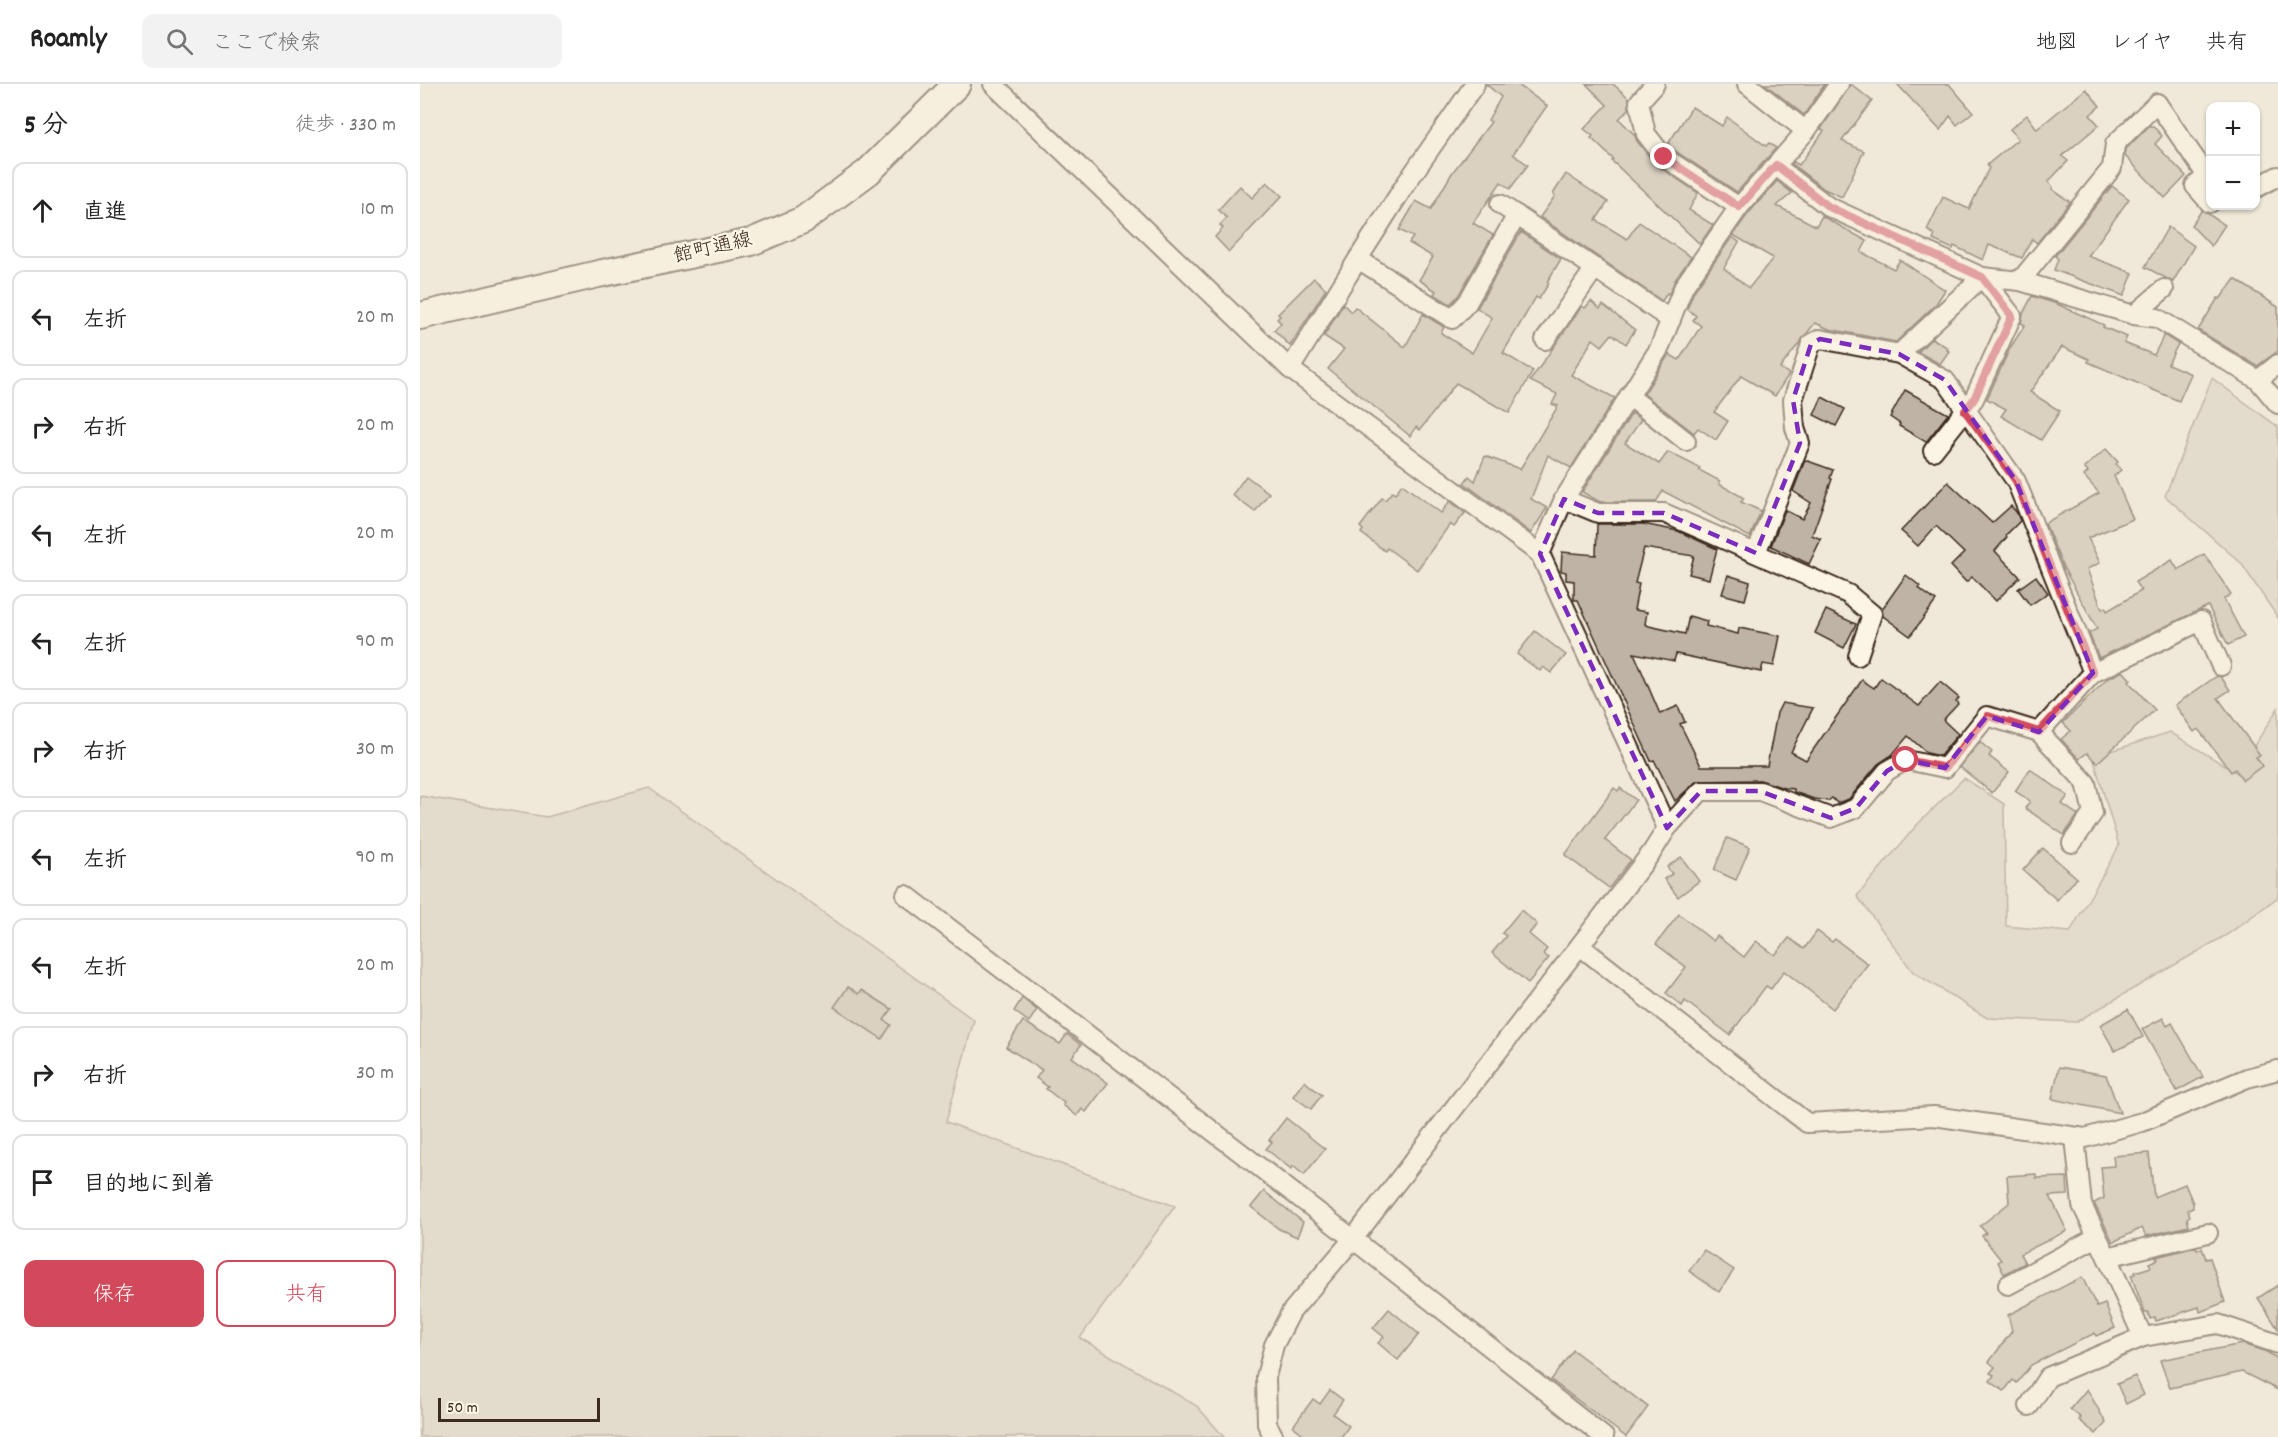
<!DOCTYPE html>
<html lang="ja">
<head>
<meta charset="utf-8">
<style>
  body { margin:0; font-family:Dekko,"Klee One",sans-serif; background:#f2f2f2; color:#222 }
  .controls { position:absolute; right:18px; top:18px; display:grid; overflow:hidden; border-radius:12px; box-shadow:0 2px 4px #0004 }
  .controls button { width:54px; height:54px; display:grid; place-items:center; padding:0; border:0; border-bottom:2px solid #e0e0e0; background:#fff; color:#222; font:30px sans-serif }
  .scale { position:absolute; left:18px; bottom:15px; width:162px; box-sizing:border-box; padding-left:6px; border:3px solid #3b2a1e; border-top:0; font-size:16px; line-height:21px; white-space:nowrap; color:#3b2a1e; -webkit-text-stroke:4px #fcf5e5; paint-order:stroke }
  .stop { position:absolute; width:18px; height:18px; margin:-14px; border:4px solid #d1495b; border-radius:50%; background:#fff }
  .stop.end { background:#d1495b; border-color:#fff; box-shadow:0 2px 6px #0008 }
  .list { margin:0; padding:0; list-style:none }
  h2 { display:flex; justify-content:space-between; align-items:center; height:78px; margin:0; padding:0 24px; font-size:26px }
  h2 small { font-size:20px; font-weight:400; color:#767676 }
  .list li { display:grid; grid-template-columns:39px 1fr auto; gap:18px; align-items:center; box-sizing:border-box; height:96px; margin:0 12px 12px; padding:0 12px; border:2px solid #e0e0e0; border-radius:12px }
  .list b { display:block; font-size:22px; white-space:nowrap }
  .list em { font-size:20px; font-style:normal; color:#767676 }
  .actions { display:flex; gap:12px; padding:18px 24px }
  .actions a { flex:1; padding:14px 0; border:2px solid #d1495b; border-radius:12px; text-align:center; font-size:21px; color:#d1495b }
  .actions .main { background:#d1495b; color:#fff }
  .icon { flex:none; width:33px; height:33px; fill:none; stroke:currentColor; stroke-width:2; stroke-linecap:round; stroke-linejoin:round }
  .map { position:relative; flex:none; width:1858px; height:1353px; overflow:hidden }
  header { display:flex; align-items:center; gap:36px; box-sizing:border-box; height:84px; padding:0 30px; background:#fff; border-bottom:2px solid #e0e0e0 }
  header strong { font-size:28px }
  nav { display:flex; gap:33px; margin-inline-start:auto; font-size:21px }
  .search { width:420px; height:54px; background:#f2f2f2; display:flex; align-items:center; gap:15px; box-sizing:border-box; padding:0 21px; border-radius:12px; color:#767676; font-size:22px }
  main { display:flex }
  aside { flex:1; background:#fff }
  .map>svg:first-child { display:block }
  .green { fill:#d2c9ba; stroke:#867a6c; stroke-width:1.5 }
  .building { fill:#beb3a4; stroke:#3b2a1e; stroke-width:1.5 }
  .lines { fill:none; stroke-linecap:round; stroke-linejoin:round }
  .street-casing { stroke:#3b2a1e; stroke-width:22 }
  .secondary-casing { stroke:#3b2a1e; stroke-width:30 }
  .street { stroke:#fcf5e5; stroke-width:18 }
  .secondary { stroke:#fcf5e5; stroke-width:26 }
  .route { stroke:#d1495b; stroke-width:8 }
  .marked { fill:none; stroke:#7b2cbf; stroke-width:4.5; stroke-dasharray:12 8; stroke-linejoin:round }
  .labels { text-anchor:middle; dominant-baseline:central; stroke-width:4.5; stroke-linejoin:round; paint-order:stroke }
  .street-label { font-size:20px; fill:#3b2a1e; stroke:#fcf5e5 }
</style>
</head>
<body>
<header>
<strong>Roamly</strong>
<div class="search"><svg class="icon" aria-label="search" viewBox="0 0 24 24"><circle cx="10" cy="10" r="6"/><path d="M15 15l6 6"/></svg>ここで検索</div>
<nav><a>地図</a><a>レイヤ</a><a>共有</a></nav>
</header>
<main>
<aside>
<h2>5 分<small>徒歩 · 330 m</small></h2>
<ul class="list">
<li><svg class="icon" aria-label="ahead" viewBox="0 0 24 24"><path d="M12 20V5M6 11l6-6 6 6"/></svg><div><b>直進</b></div><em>10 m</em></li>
<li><svg class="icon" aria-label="left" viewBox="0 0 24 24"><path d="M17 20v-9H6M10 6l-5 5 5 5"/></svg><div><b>左折</b></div><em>20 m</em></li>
<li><svg class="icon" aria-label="right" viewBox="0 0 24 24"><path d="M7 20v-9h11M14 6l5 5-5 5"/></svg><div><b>右折</b></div><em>20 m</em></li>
<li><svg class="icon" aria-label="left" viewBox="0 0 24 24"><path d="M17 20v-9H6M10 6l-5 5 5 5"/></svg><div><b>左折</b></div><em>20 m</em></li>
<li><svg class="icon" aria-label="left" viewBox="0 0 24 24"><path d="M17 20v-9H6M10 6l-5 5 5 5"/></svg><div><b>左折</b></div><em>90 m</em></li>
<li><svg class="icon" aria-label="right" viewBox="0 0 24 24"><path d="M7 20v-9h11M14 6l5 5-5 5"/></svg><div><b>右折</b></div><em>30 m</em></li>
<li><svg class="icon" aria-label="left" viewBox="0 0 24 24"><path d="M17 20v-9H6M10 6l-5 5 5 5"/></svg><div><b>左折</b></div><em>90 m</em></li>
<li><svg class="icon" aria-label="left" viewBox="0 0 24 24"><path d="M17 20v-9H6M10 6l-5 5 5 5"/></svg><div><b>左折</b></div><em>20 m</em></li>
<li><svg class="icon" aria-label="right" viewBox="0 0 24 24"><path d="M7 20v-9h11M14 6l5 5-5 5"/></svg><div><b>右折</b></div><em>30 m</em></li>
<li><svg class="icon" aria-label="arrive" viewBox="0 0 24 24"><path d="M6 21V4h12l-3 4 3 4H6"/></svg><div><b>目的地に到着</b></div></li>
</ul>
<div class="actions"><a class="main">保存</a><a>共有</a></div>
</aside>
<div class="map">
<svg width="1858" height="1353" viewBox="0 0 1858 1353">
  <rect width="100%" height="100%" fill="#f0e9d9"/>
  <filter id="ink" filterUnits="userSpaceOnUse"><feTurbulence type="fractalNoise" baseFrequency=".0167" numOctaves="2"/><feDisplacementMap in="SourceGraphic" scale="12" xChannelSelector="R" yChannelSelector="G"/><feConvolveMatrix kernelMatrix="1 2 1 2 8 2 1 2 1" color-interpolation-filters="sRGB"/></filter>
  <g filter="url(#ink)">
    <g class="green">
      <path d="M1792,294L1858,343V534L1821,479L1745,412Z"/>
      <path d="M1858,624V813L1808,850L1656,938L1567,934L1493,888L1437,812L1496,742L1544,694L1584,720L1586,842L1650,848L1699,762L1673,673L1750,648L1817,689Z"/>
      <path d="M229,704L554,936L526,1038L755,1122L660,1254L777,1322L804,1353H0V712L127,733Z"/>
    </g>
    <g class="building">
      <path d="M1066,0H1097L1127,22L1093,70L1108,81L1090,105L1081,98L1053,139L1073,151L1038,212L1030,220L1014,210L1016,207L999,196L1013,173L989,159L993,153L979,146L996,117L1011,125L1032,89L1071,38L1068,36L1081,13Z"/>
      <path d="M1166,0H1193L1209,14V25L1199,35L1214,50L1217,57L1235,80L1278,109L1269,126L1293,141L1280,160L1192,77L1193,75L1171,54L1173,52L1164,45L1187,21Z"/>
      <path d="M1345,0H1405L1384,31Z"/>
      <path d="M1431,0L1452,17L1422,57L1444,67L1422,113L1404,105L1372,80L1374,78L1379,81L1404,47L1401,45Z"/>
      <path d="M1477,0H1529L1553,28L1537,41L1530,32L1520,46Z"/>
      <path d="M1666,5L1680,22L1670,31L1679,41L1642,72L1648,77L1628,98L1633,103L1632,105L1650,118L1617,159L1612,155L1602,174L1569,161L1563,176L1534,162L1533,165L1513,156L1515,151L1507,146L1523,113L1549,125L1569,84L1567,81L1598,55L1590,45L1607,31L1617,45Z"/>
      <path d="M1272,23L1302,42L1307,33L1346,62L1349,59L1356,64L1317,108L1252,65L1248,60Z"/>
      <path d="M1729,42H1733L1742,52L1735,60L1766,92L1745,114L1705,72L1706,65Z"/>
      <path d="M1146,90L1188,118L1176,136L1207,155L1219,138L1271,173L1255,196L1249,210L1247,209L1242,217L1120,133L1135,112L1133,110Z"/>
      <path d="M1357,97L1372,109L1357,122L1396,142L1402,132L1447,157L1441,168L1474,185L1480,176L1525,206L1516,220L1476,258L1409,245L1395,239L1360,284L1369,290L1355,312L1321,292L1294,328L1308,337L1296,356L1278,344L1274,349L1224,310L1249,270L1259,276L1281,242L1273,236L1276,232L1267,225L1274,207L1312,153L1319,158L1304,184L1329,204L1353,174L1313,151L1328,130Z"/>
      <path d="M847,98L862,112L809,168L795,153L803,144L800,141L807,134L798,126L820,102L832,114Z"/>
      <path d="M1692,102L1709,115L1668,172L1713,189L1704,212L1634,186L1638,175L1635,172Z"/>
      <path d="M1782,126L1805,141L1791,162L1771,141Z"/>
      <path d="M1748,143L1774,162L1753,198L1725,183Z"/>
      <path d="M1101,148L1141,175L1127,198L1129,199L1119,215L1116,213L1083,269L1113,287L1089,329L1036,299L1000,346L996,343L990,352L908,285L924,265L904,252L923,220L931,228L935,223L985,263L1003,230L1024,243L1021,249L1052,269L1072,234L1057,224Z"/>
      <path d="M894,194L906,205L870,262L854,246L861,239L857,235L860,232L858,230Z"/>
      <path d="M1815,195L1858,223V267L1837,282L1778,246L1798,214L1800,215Z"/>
      <path d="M1612,212L1637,220L1684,241L1683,243L1707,253L1704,259L1734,271L1744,251L1758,260L1748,280L1771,290L1759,317L1668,278L1669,275L1642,263L1610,308L1640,327L1621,356L1581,332L1586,325L1567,315L1590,264L1605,241L1601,239L1603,230Z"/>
      <path d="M1171,217L1180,225L1183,221L1215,246L1206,260L1192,250L1182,262L1173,255L1151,291L1195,314L1151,384L1128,371L1111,415L1127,424L1111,449L1044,399L1049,392L1055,397L1065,372L1100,385L1138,322L1132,320L1137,310L1110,297L1162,222L1165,224Z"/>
      <path d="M1512,254L1528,264L1527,266L1529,267L1520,280L1498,268Z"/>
      <path d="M1485,306L1528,330L1506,358L1479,342L1480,340L1470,333Z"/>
      <path d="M1402,313L1425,325L1416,342L1394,331Z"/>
      <path d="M1212,329L1221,336L1205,359L1239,380L1248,368L1280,384L1279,386L1300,397L1299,400L1324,414L1321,418L1341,427L1330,453L1243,407L1236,418H1180L1162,408Z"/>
      <path d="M1686,365L1698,378L1696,380L1701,386L1694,392L1713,435L1668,454L1680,479L1667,485L1682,525L1685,523L1687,527L1721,507L1715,498L1752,476L1758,486L1784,470L1811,510L1804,515L1824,553L1808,561L1788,522L1679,574L1669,549L1677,545L1643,483L1625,439L1679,409L1664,392L1668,388L1664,384Z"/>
      <path d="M1385,376L1413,386L1410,394L1412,395L1392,451L1401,455L1389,480L1351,462L1365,426L1382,435L1391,419L1373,407Z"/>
      <path d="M826,392L849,409L835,428L812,411Z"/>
      <path d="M1528,398L1572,439L1591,422L1597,429L1600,437L1586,451L1587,453L1575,467L1600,493L1576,517L1552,493L1546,498L1531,482L1544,469L1516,442L1498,462L1481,447Z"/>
      <path d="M982,400L1021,429L1030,417L1045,429L1034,443L1030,440L997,486L967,464L965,467L941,449L943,446L940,443L962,414L965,416L972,408L975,410Z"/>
      <path d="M1177,440H1223L1258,447L1297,465L1289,495L1269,490L1274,472L1224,464L1215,499L1219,500L1214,526L1227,528L1225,540L1229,542L1265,550L1269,532L1287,537L1286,542L1318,550L1319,544L1360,552L1354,582L1343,580L1341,588L1256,570L1254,577L1214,569L1240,630L1258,622L1265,638L1260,640L1281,682H1347L1357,629L1362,619L1393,624L1371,668L1386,676L1442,596L1454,604L1461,594L1499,622L1520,598L1539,614L1536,617L1538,620L1523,636L1538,650L1520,672L1507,669L1488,652L1472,671L1458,680L1429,715L1417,719L1412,714L1408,717L1394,715L1374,708V705L1364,704L1340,696L1277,697L1255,717L1234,676L1231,677L1158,516H1154V497L1146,496V488L1141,487L1142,468L1176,471Z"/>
      <path d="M1308,491L1330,498L1325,516L1302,510Z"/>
      <path d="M1486,491L1500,502L1498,504L1516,517L1490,552L1463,532L1462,525Z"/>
      <path d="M1616,492L1628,509L1610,521L1598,505Z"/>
      <path d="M1406,526L1436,540L1424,564L1395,549Z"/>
      <path d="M1115,547L1146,571L1131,589L1123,583L1120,587L1097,570Z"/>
      <path d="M1703,587L1711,596L1709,598L1735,626L1677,679L1667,669L1659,675L1641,655L1651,647L1643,639L1687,595Z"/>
      <path d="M1797,592L1801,593L1810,606L1798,614L1840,671L1836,673L1842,682L1823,696L1815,685L1811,688L1778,645L1774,648L1755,621Z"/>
      <path d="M1560,658L1572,668L1569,672L1589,688L1572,709L1540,683Z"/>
      <path d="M1610,685L1648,712L1642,720L1658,731L1644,751L1605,724L1610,717L1595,707Z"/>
      <path d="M1194,704L1198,707L1200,704L1216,716L1185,756L1211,776L1189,804L1145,771Z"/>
      <path d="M1307,754L1330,763L1316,796L1294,786Z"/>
      <path d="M1623,764L1657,794L1637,816L1603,786Z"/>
      <path d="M1261,773L1279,797L1258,813L1244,795L1252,790L1247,783Z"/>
      <path d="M1101,826L1117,840L1109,850L1127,865L1123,870L1129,874L1108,899L1072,869L1086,852L1082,849Z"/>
      <path d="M1259,830L1293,857L1297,852L1324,873L1336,857L1355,871L1369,854L1384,865L1397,847L1412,858L1415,855L1448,880L1413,925L1364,887L1351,905L1346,902L1310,951L1265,917L1262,922L1246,909L1266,883L1236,860Z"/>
      <path d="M428,903L439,910L442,906L472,925L464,936L471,941L462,955L414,923Z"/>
      <path d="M602,914L617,926L609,938L594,927Z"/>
      <path d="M1708,925L1723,953L1695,967L1680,941Z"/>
      <path d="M1743,934L1747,942L1752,939L1783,993L1757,1007L1722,945Z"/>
      <path d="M603,937L640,960L647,950L661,961L652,973L688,999L666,1028L662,1025L657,1032L643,1021L644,1019L626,1005L628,1003L616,994L622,986L586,963Z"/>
      <path d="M1639,983L1686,991L1700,1029L1632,1015Z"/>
      <path d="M884,997L902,1011L891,1025L873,1012Z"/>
      <path d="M866,1034L905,1065L884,1091L873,1082L871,1085L846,1065L852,1058L849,1056Z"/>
      <path d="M1729,1069L1734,1113L1765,1100L1773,1119V1124L1768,1126L1770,1132L1767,1134L1769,1142L1726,1152L1722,1144L1693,1158L1674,1119L1684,1114L1681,1083L1694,1082L1693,1072Z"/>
      <path d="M1616,1090V1094L1647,1093L1648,1111L1630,1112L1647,1147L1600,1170L1605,1179L1584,1190L1578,1178L1581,1176L1562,1152L1566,1149L1560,1142L1589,1119L1587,1092Z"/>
      <path d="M844,1107L883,1138L877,1153L859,1145L831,1123Z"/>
      <path d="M1776,1163L1777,1166L1782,1164L1786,1175L1790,1174L1805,1218L1780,1228L1779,1223L1736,1237L1735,1233L1730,1235L1728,1228L1725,1229L1711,1191L1715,1190V1188L1731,1183L1729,1179L1738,1175L1736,1173Z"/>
      <path d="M1284,1166L1314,1186L1299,1208L1269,1187Z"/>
      <path d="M1662,1193L1677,1223L1685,1220L1695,1244L1676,1252L1675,1249L1611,1281L1597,1299L1593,1296L1584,1307L1570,1297L1574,1291L1570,1289L1575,1283L1569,1278L1592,1247L1588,1231Z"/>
      <path d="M1858,1201V1245L1838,1214Z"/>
      <path d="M969,1225L999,1250L978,1276L958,1259L964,1253L953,1244Z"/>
      <path d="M1822,1260L1847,1268L1858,1275V1306L1822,1288L1750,1304L1740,1276Z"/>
      <path d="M1153,1266L1228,1323L1206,1353L1131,1296Z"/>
      <path d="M1715,1292L1724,1311L1706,1320L1697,1300Z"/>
      <path d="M1667,1305L1686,1339L1676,1350L1659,1336L1661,1334L1650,1325Z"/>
      <path d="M910,1306L923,1316L913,1330L929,1342L921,1353H887L873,1342L893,1315L900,1320Z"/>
    </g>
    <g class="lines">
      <defs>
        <g id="street">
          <path d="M573,0L870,285L1120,470L1247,744L1232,768L933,1155L871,1228L854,1261L846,1293L847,1340L854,1353"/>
          <path d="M1235,0L1219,18L1226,50L1244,73L1319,123"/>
          <path d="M1327,0L1386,47"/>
          <path d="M1356,82L1409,123L1562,193L1600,197L1714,231L1744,205"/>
          <path d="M1836,104L1858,92"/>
          <path d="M1080,120L1251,236"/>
          <path d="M938,175L985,101L1055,0"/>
          <path d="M1600,197L1692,84L1695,60L1737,19L1787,92L1775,102L1790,119"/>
          <path d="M1714,231L1737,234L1838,296L1858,320"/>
          <path d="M1125,256L1175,184"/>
          <path d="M1479,270L1562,193"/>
          <path d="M870,285L938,175L1032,235L1047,219L1097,131"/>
          <path d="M1838,296L1858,280"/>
          <path d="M1209,312L1266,357"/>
          <path d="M1513,367L1554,315L1592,232L1562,193"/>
          <path d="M1144,415L1178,429H1244L1428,510L1452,530L1438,572"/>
          <path d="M1336,469L1380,359L1375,344L1373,316L1391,260L1400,255L1479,270L1525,296L1596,397L1673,589"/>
          <path d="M1120,470L1144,415L1239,265L1264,202L1319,123L1386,47L1419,0"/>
          <path d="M1619,648L1673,589L1781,537L1801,582"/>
          <path d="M1247,744L1281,707H1340L1411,734L1436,724L1467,687L1486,676L1525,684L1567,632L1619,648L1666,699L1673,729L1652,759"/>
          <path d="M486,811L933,1155L1184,1353"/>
          <path d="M1160,862L1387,1039L1514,1032L1665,1054L1722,1038L1827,994L1858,986"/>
          <path d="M1655,1053L1662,1121L1687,1173"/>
          <path d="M1588,1201L1677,1153"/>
          <path d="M1723,1253L1687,1173L1788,1149"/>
          <path d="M1609,1322L1628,1293L1723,1253L1798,1240L1858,1260"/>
        </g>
        <path id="secondary" d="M0,232L178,190L331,158L383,136L448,88L537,0"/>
      </defs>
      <use href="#street" class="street-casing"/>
      <use href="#secondary" class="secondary-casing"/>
      <use href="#street" class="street"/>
      <use href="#secondary" class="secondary"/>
    </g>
  </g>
  <g class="lines" filter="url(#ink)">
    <path class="route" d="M1244,73L1319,123L1356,81L1409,123L1562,193L1592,232L1554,315L1545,327L1596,397L1673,589L1619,648L1568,632L1525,684L1486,676"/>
  </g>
  <path d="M0 0H1858V1353H0ZM1400,255L1479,270L1525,296L1596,397L1673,589L1619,648L1567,632L1525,684L1486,676L1467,687L1436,724L1411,734L1340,707H1281L1247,744L1120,470L1144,415L1178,429H1244L1336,469L1380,359L1373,316L1391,260Z" fill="#f0e9d9" fill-opacity=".55" fill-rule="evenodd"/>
  <path class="marked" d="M1400,255L1479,270L1525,296L1596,397L1673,589L1619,648L1567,632L1525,684L1486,676L1467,687L1436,724L1411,734L1340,707H1281L1247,744L1120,470L1144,415L1178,429H1244L1336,469L1380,359L1373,316L1391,260Z"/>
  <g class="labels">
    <g class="street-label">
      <text transform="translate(293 165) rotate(-13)">館町通線</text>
    </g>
  </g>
</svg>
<div class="controls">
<button>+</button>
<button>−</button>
</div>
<div class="scale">50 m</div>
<div class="stop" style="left:1486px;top:676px"></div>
<div class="stop end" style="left:1244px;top:73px"></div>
</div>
</main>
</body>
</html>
